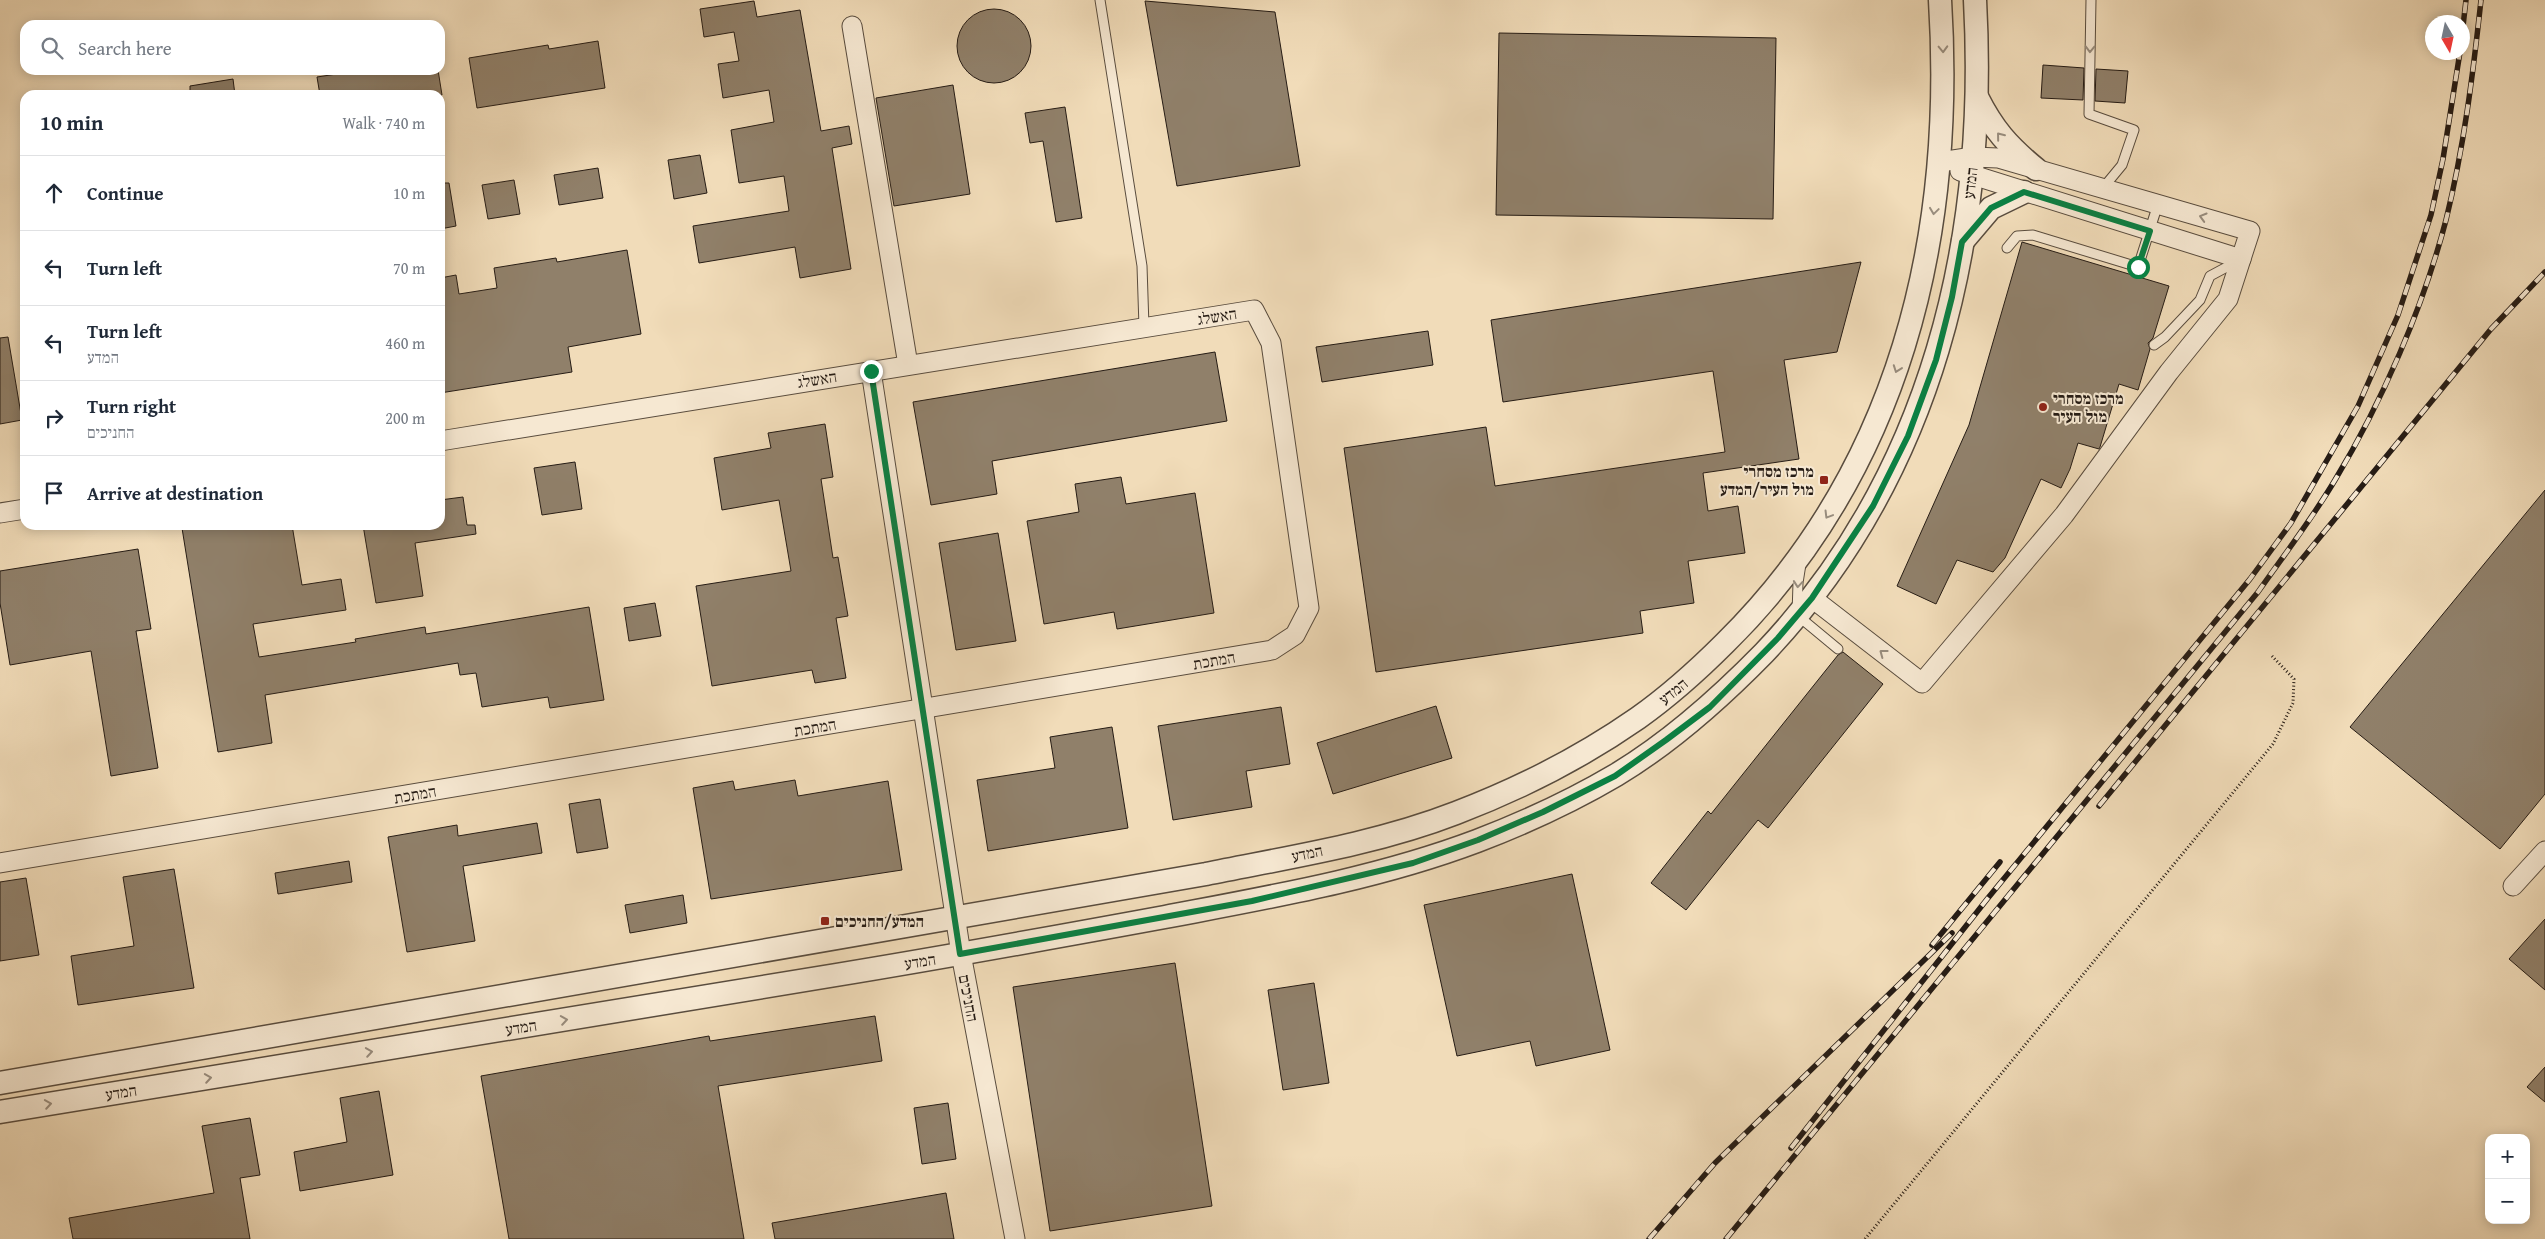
<!DOCTYPE html>
<html lang="en">
<head>
<meta charset="utf-8">
<style>
  body { margin:0; font-family:"Gentium Book Plus","Frank Ruhl Libre",serif; background:#f2f2f3; color:#1f2937 }
  .controls { position:absolute; right:15px; bottom:15px; display:grid; overflow:hidden; border-radius:10px; box-shadow:0 2px 12px #0003 }
  .controls button { width:45px; height:45px; display:grid; place-items:center; padding:0; border:0; border-bottom:1px solid #e0e1e3; background:#fff; color:#1f2937; font:25px sans-serif }
  .compass { position:absolute; left:2425px; top:15px; width:45px; height:45px; border-radius:50%; background:#fff; box-shadow:0 2px 12px #0003; rotate:171deg }
  .stop { position:absolute; width:15px; height:15px; margin:-11px; border:4px solid #0b8043; border-radius:50%; background:#fff }
  .stop.end { background:#0b8043; border-color:#fff; box-shadow:0 1px 5px #0008 }
  .list { margin:0; padding:0; list-style:none }
  h2 { display:flex; justify-content:space-between; align-items:center; height:65px; margin:0; padding:0 20px; font-size:21px }
  h2 small { font-size:16px; font-weight:400; color:#747a83 }
  .list li { display:grid; grid-template-columns:32px 1fr auto; gap:15px; align-items:center; box-sizing:border-box; height:75px; padding:0 20px; border-top:1px solid #e0e1e3 }
  .list b { display:block; font-size:19px; white-space:nowrap }
  .list p { margin:0; font-size:16px; white-space:nowrap; color:#747a83 }
  .list em { font-size:16px; font-style:normal; color:#747a83 }
  .icon { flex:none; width:28px; height:28px; fill:none; stroke:currentColor; stroke-width:2; stroke-linecap:round; stroke-linejoin:round }
  .map { position:relative; flex:none; width:2545px; height:1239px; overflow:hidden }
  .search { position:absolute; background:#fff; box-shadow:0 2px 12px #0003; left:20px; top:20px; width:425px; height:55px; display:flex; align-items:center; gap:12px; box-sizing:border-box; padding:0 18px; border-radius:15px; color:#747a83; font-size:19px }
  .panel { position:absolute; background:#fff; box-shadow:0 2px 12px #0003; left:20px; top:90px; width:425px; height:440px; border-radius:15px }
  .map>svg:first-child { display:block }
  .building { fill:#90806a; stroke:#261c15 }
  .lines { fill:none; stroke-linecap:round; stroke-linejoin:round }
  .service-casing { stroke:#594c3e; stroke-width:11 }
  .minor-casing { stroke:#594c3e; stroke-width:21 }
  .tertiary-casing { stroke:#594c3e; stroke-width:25 }
  .path { stroke:#261c15; stroke-width:3; stroke-dasharray:1 2.5; stroke-linecap:butt }
  .service { stroke:#f6e8d2; stroke-width:9 }
  .minor { stroke:#f6e8d2; stroke-width:19 }
  .tertiary { stroke:#f6e8d2; stroke-width:22 }
  .rail-casing { stroke:#261c15; stroke-width:5.5 }
  .rail { stroke:#f6e8d2; stroke-width:4; stroke-dasharray:11; stroke-linecap:butt }
  .oneway { stroke:#988c7d }
  .route { stroke:#0b8043; stroke-width:6 }
  .poi-dot { fill:#8f2418; stroke:#f6e8d2; stroke-width:2 }
  .labels { text-anchor:middle; dominant-baseline:central; stroke-width:4; stroke-linejoin:round; paint-order:stroke }
  .street-label { font-size:16px; fill:#261c15; stroke:#f6e8d2 }
  .poi-label { font-size:16px; font-weight:bold; fill:#261c15; stroke:#f6e8d2; text-anchor:start }
</style>
</head>
<body>
<div class="map">
<svg width="2545" height="1239" viewBox="0 0 2545 1239">
  <rect width="100%" height="100%" fill="#f1dcb9"/>
  <filter id="stains"><feTurbulence type="fractalNoise" baseFrequency=".004" numOctaves="4"/><feColorMatrix values="0 0 0 0 .2 0 0 0 0 .09 0 0 0 0 .02 0 0 0 .5 -.17"/></filter>
  <radialGradient id="worn" r=".72"><stop offset=".6" stop-color="#630" stop-opacity="0"/><stop offset="1" stop-color="#630" stop-opacity=".3"/></radialGradient>
  <g class="building">
    <path d="M754,1L757,17L800,10L821,131L849,126L852,144L832,148L851,269L800,278L795,247L699,263L693,226L789,211L784,176L739,183L731,130L774,122L769,90L723,98L718,64L739,61L734,32L704,37L700,9Z"/>
    <path d="M1145,1L1275,12L1300,166L1177,186Z"/>
    <circle cx="994" cy="46" r="37"/>
    <path d="M1499,33L1776,38L1773,219L1496,215Z"/>
    <path d="M598,41L605,88L477,108L469,58L548,45L549,49Z"/>
    <path d="M2043,65L2084,68L2083,100L2041,98Z"/>
    <path d="M2096,69L2128,71L2125,103L2095,101Z"/>
    <path d="M363,70H438L442,95H320L317,77Z"/>
    <path d="M233,79L235,95H190V86Z"/>
    <path d="M953,85L970,194L894,206L876,98Z"/>
    <path d="M1065,107L1082,218L1056,222L1043,141L1030,143L1025,113Z"/>
    <path d="M700,155L707,193L674,199L668,160Z"/>
    <path d="M598,168L603,198L559,205L554,175Z"/>
    <path d="M514,180L520,214L488,219L482,185Z"/>
    <path d="M440,183H449L456,226L440,229Z"/>
    <path d="M2022,242L2169,286L2153,338L2148,343L2150,349L2138,390L2119,384L2100,447L2099,449L2078,443L2070,469L2061,488L2041,479L2005,558L1993,572L1957,560L1936,604L1897,586L1969,425Z"/>
    <path d="M627,250L641,334L568,347L572,372L440,393V278L456,275L459,294L497,288L494,268L556,258L557,262Z"/>
    <path d="M1861,262L1837,352L1784,360L1799,459L1703,473L1708,511L1738,506L1745,553L1688,561L1694,603L1640,611L1643,633L1376,672L1344,448L1486,427L1495,486L1725,452L1713,371L1503,402L1491,320Z"/>
    <path d="M1428,331L1433,365L1322,382L1316,347Z"/>
    <path d="M8,337L22,420L0,424V338Z"/>
    <path d="M1215,352L1227,421L992,461L997,494L931,505L913,402Z"/>
    <path d="M825,424L833,477L821,479L833,558L838,557L848,616L836,618L846,678L815,683L812,670L712,686L696,586L791,571L779,500L722,510L714,458L771,448L768,433Z"/>
    <path d="M575,462L582,509L542,515L534,468Z"/>
    <path d="M1121,477L1126,504L1195,493L1214,613L1117,629L1114,612L1044,624L1027,521L1079,512L1075,484Z"/>
    <path d="M2545,490V794L2500,849L2350,727Z"/>
    <path d="M463,497L467,525H475L476,534L415,543L423,596L376,603L363,525H440V500Z"/>
    <path d="M199,525H292L302,585L341,579L346,610L253,624L259,657L356,642L355,639L425,627L426,634L589,607L604,700L550,708L548,697L482,707L476,673L460,675L458,663L265,695L272,743L218,752L182,528Z"/>
    <path d="M998,533L1016,641L956,650L939,543Z"/>
    <path d="M138,549L151,629L136,631L158,768L111,776L91,651L10,665L0,603V571Z"/>
    <path d="M655,603L661,636L629,641L624,608Z"/>
    <path d="M1843,652L1883,684L1768,828L1758,820L1686,910L1651,883L1708,811L1711,814L1838,655Z"/>
    <path d="M1436,706L1452,758L1333,794L1317,743Z"/>
    <path d="M1281,707L1290,764L1246,771L1252,807L1173,820L1158,726Z"/>
    <path d="M1112,727L1128,828L988,851L977,780L1055,768L1050,737Z"/>
    <path d="M795,780L798,796L888,781L902,870L711,899L693,788L733,781L735,790Z"/>
    <path d="M600,799L608,848L577,853L569,804Z"/>
    <path d="M537,823L542,853L463,866L475,941L407,952L388,837L457,825L458,836Z"/>
    <path d="M349,861L352,882L278,894L275,873Z"/>
    <path d="M174,869L194,988L78,1005L71,956L134,946L123,877Z"/>
    <path d="M1572,874L1610,1050L1536,1066L1530,1041L1457,1056L1424,905Z"/>
    <path d="M26,878L39,955L0,961V882Z"/>
    <path d="M683,895L687,923L630,933L625,905Z"/>
    <path d="M2545,919V990L2509,959Z"/>
    <path d="M1175,963L1212,1206L1050,1231L1013,987Z"/>
    <path d="M1314,983L1329,1083L1283,1090L1268,990Z"/>
    <path d="M875,1016L882,1061L718,1086L744,1239H509L481,1076L709,1036L710,1041Z"/>
    <path d="M2545,1067V1102L2527,1087Z"/>
    <path d="M379,1091L393,1175L300,1191L294,1152L347,1142L340,1098Z"/>
    <path d="M948,1103L956,1159L922,1164L914,1108Z"/>
    <path d="M250,1118L260,1175L240,1178L250,1239H73L69,1218L214,1193L202,1126Z"/>
    <path d="M946,1193L954,1239H775L772,1223Z"/>
  </g>
  <g class="lines">
    <defs>
      <g id="service">
        <path d="M1100,0L1142,266L1144,327"/>
        <path d="M2091,0L2089,114L2134,130L2122,165L2103,188"/>
        <path d="M2007,248L2017,236L2033,235L2138,267L2158,204"/>
        <path d="M2154,345L2165,337L2200,300L2210,276L2238,261"/>
        <path d="M1801,564L1798,583L1797,615L1838,649"/>
      </g>
      <g id="minor">
        <path d="M852,26L908,365"/>
        <path d="M1960,171L2241,259"/>
        <path d="M871,371L961,954L1015,1239"/>
        <path d="M0,513L25,509"/>
        <path d="M1812,598L1922,683L2064,515L2169,372L2228,299L2250,231L1998,158L1973,157L1940,162"/>
        <path d="M0,863L1272,650L1295,635L1309,608L1271,343L1254,310L440,441"/>
        <path d="M2513,886L2545,851"/>
      </g>
      <g id="tertiary">
        <path d="M1977,97C1993,129 2008,146 2036,169"/>
        <path d="M1963,241L1991,208L2024,192"/>
        <path d="M0,1083L1206,874C1290,857 1376,844 1456,813C1519,789 1582,757 1638,718C1669,696 1698,670 1725,643C1900,470 1955,239 1940,0"/>
        <path d="M0,1112C279,1066 558,1021 836,975C946,957 1056,937 1165,917C1270,897 1376,879 1477,841C1524,823 1572,801 1616,775C1671,742 1719,699 1764,653C1933,475 1988,239 1975,0"/>
      </g>
    </defs>
    <use href="#service" class="service-casing"/>
    <use href="#minor" class="minor-casing"/>
    <use href="#tertiary" class="tertiary-casing"/>
    <path class="path" d="M1865,1239L2273,744L2293,703L2294,679L2272,656"/>
    <use href="#service" class="service"/>
    <use href="#minor" class="minor"/>
    <use href="#tertiary" class="tertiary"/>
    <defs>
      <g id="rail">
        <path d="M2462,35L2466,0"/>
        <path d="M2099,806L2491,329L2545,272"/>
        <path d="M1932,945L2000,862"/>
        <path d="M1791,1148L1988,898L2250,579L2291,523L2358,406L2398,315L2431,215L2443,159L2460,52"/>
        <path d="M1649,1239L1715,1163L1952,933"/>
        <path d="M1726,1239L2258,592C2284,555 2312,519 2335,480C2382,402 2423,308 2446,220C2464,147 2473,74 2481,0"/>
      </g>
    </defs>
    <use href="#rail" class="rail-casing"/>
    <use href="#rail" class="rail"/>
  </g>
  <defs><path id="oneway-chevron" d="M-2-3.5L2.5 0L-2 3.5" fill="none" stroke-width="1.6" stroke-linecap="round" stroke-linejoin="round" transform="scale(1.25)"/></defs>
  <g class="oneway">
    <use href="#oneway-chevron" transform="translate(1943 49) rotate(88)"/>
    <use href="#oneway-chevron" transform="translate(2090 49) rotate(91)"/>
    <use href="#oneway-chevron" transform="translate(2000 136) rotate(-129)"/>
    <use href="#oneway-chevron" transform="translate(1934 211) rotate(98)"/>
    <use href="#oneway-chevron" transform="translate(2203 217) rotate(-164)"/>
    <use href="#oneway-chevron" transform="translate(1897 369) rotate(110)"/>
    <use href="#oneway-chevron" transform="translate(1828 515) rotate(121)"/>
    <use href="#oneway-chevron" transform="translate(1798 584) rotate(95)"/>
    <use href="#oneway-chevron" transform="translate(1883 653) rotate(-143)"/>
    <use href="#oneway-chevron" transform="translate(564 1020) rotate(-9)"/>
    <use href="#oneway-chevron" transform="translate(369 1052) rotate(-9)"/>
    <use href="#oneway-chevron" transform="translate(208 1078) rotate(-9)"/>
    <use href="#oneway-chevron" transform="translate(48 1104) rotate(-9)"/>
  </g>
  <g class="lines">
    <path class="route" d="M871,371L960,954L1252,901L1413,863L1478,840L1543,812L1615,776L1666,740L1710,707L1778,638L1812,598L1873,506L1908,436L1936,360L1952,297L1962,242L1991,208L2024,192L2150,231L2138,267"/>
  </g>
  <g class="poi-dot">
    <circle cx="2043" cy="407" r="5"/>
    <rect x="1819" y="475" width="10" height="10" rx="2.5"/>
    <rect x="820" y="916" width="10" height="10" rx="2.5"/>
  </g>
  <g class="labels">
    <g class="street-label">
      <text transform="translate(1970 183) rotate(-84)">המדע</text>
      <text transform="translate(1217 316) rotate(-9)">האשלג</text>
      <text transform="translate(817 379) rotate(-9)">האשלג</text>
      <text transform="translate(1214 660) rotate(-10)">המתכת</text>
      <text transform="translate(1673 691) rotate(-39)">המדע</text>
      <text transform="translate(815 727) rotate(-10)">המתכת</text>
      <text transform="translate(415 794) rotate(-10)">המתכת</text>
      <text transform="translate(1307 853) rotate(-12)">המדע</text>
      <text transform="translate(920 961) rotate(-9)">המדע</text>
      <text transform="translate(969 998) rotate(79)">החניכים</text>
      <text transform="translate(521 1027) rotate(-9)">המדע</text>
      <text transform="translate(121 1092) rotate(-9)">המדע</text>
    </g>
    <g class="poi-label">
      <text x="2053" y="398">מרכז מסחרי<tspan x="2053" dy="18">מול העיר</tspan></text>
      <text x="1814" y="471" text-anchor="end">מרכז מסחרי<tspan x="1814" dy="18">מול העיר/המדע</tspan></text>
      <text x="835" y="921">המדע/החניכים</text>
    </g>
  </g>
  <rect width="100%" height="100%" filter="url(#stains)"/>
  <rect width="100%" height="100%" fill="url(#worn)"/>
</svg>
<div class="controls">
<button>+</button>
<button>−</button>
</div>
<svg class="compass" viewBox="-18 -18 36 36"><path d="M0-13l5 13h-10z" fill="#e53935"/><path d="M0 13l5-13h-10z" fill="#747a83"/></svg>
<div class="stop" style="left:2138px;top:267px"></div>
<div class="stop end" style="left:871px;top:371px"></div>
<div class="search"><svg class="icon" aria-label="search" viewBox="0 0 24 24"><circle cx="10" cy="10" r="6"/><path d="M15 15l6 6"/></svg>Search here</div>
<section class="panel">
<h2>10 min<small>Walk · 740 m</small></h2>
<ul class="list">
<li><svg class="icon" aria-label="ahead" viewBox="0 0 24 24"><path d="M12 20V5M6 11l6-6 6 6"/></svg><div><b>Continue</b></div><em>10 m</em></li>
<li><svg class="icon" aria-label="left" viewBox="0 0 24 24"><path d="M17 20v-9H6M10 6l-5 5 5 5"/></svg><div><b>Turn left</b></div><em>70 m</em></li>
<li><svg class="icon" aria-label="left" viewBox="0 0 24 24"><path d="M17 20v-9H6M10 6l-5 5 5 5"/></svg><div><b>Turn left</b><p>המדע</p></div><em>460 m</em></li>
<li><svg class="icon" aria-label="right" viewBox="0 0 24 24"><path d="M7 20v-9h11M14 6l5 5-5 5"/></svg><div><b>Turn right</b><p>החניכים</p></div><em>200 m</em></li>
<li><svg class="icon" aria-label="arrive" viewBox="0 0 24 24"><path d="M6 21V4h12l-3 4 3 4H6"/></svg><div><b>Arrive at destination</b></div></li>
</ul>
</section>
</div>
</body>
</html>
